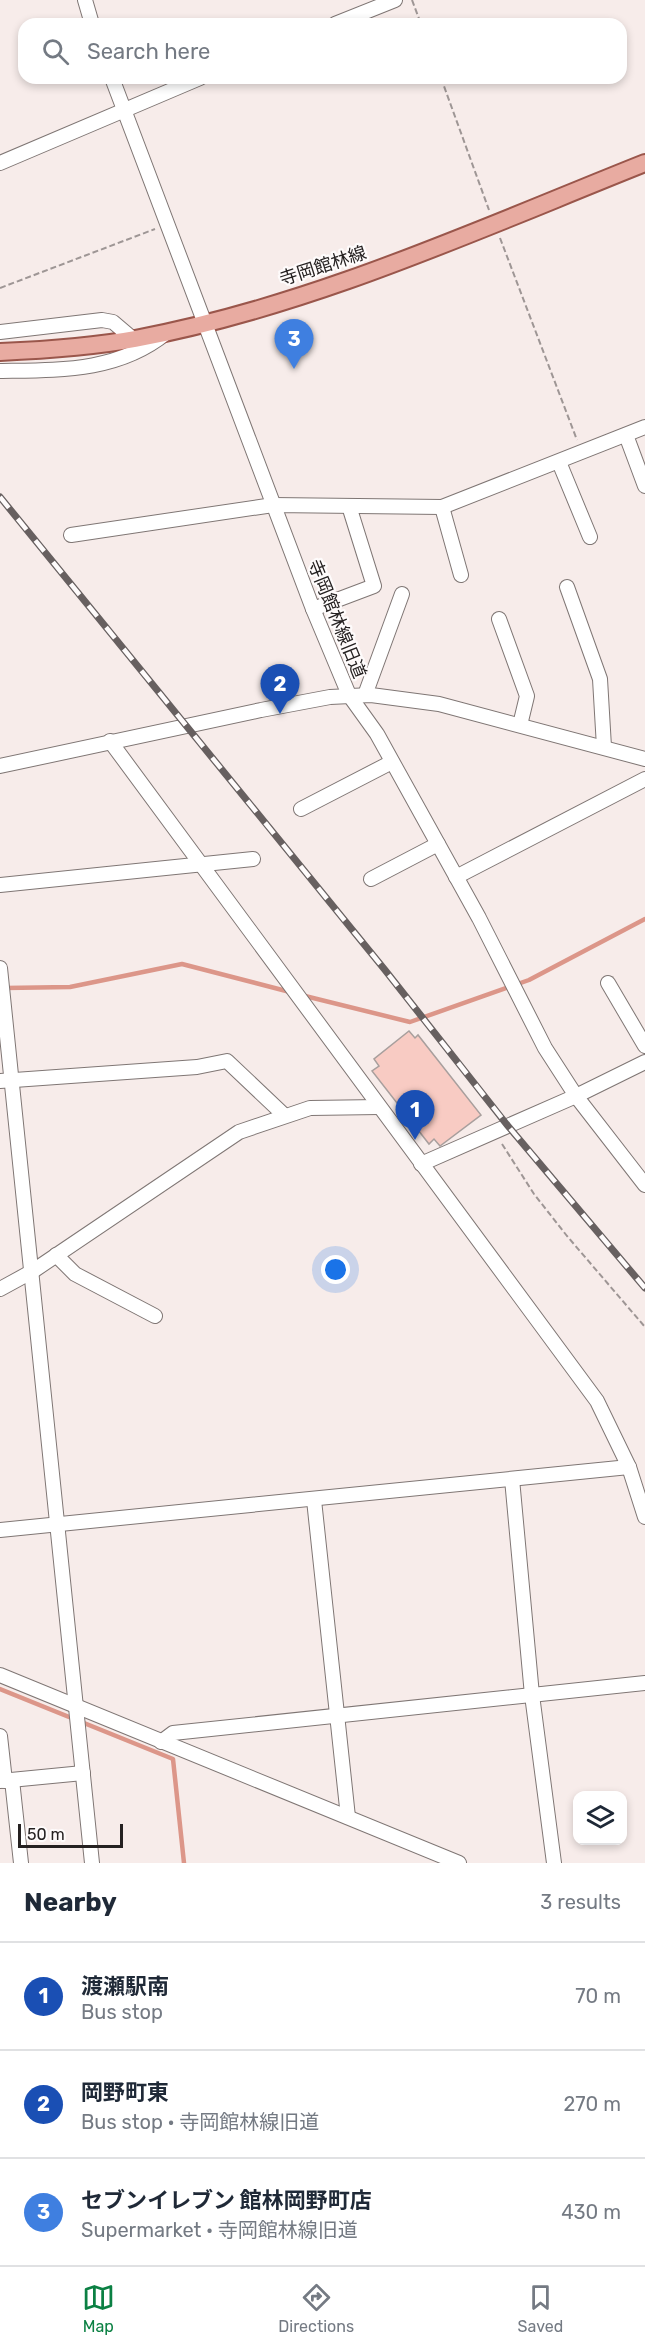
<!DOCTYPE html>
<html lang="en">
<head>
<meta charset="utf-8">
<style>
  body { margin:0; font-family:Rubik,"Noto Sans JP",sans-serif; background:#f2f2f3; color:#1f2937 }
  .controls { position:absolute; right:18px; bottom:18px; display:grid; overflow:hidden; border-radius:12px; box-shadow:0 3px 9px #0003 }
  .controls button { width:54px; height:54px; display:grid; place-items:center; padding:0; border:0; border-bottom:2px solid #e0e1e3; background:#fff; color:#1f2937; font:30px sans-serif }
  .scale { position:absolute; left:18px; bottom:15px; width:105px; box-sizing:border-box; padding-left:6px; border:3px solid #252121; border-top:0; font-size:16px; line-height:21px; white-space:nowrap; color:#252121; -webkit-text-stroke:4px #fefbfb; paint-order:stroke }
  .you { position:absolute; left:336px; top:1270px; width:21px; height:21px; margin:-15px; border:4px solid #fff; border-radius:50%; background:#1a73e8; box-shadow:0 0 0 9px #1a73e833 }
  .badge { display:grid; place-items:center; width:39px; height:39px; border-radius:50%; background:#0b8043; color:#fff; font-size:20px; font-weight:700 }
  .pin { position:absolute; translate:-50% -50px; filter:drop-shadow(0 2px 3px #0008) }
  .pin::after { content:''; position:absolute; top:32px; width:21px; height:18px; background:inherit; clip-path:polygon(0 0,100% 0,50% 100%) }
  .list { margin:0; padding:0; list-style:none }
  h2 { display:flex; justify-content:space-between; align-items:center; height:78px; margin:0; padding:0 24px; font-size:26px }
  h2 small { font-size:20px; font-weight:400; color:#747a83 }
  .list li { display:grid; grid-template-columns:39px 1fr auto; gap:18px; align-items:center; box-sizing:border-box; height:108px; padding:0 24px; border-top:2px solid #e0e1e3 }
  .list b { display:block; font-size:22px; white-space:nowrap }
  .list p { margin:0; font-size:20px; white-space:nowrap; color:#747a83 }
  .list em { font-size:20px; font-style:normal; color:#747a83 }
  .icon { flex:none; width:33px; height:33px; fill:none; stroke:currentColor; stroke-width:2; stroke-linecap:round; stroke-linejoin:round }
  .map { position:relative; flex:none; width:645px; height:1863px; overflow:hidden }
  .search { position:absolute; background:#fff; box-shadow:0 3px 9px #0003; left:18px; right:18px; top:18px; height:66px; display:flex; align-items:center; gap:15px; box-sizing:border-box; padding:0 21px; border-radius:18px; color:#747a83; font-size:22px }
  .sheet { height:402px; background:#fff }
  nav { display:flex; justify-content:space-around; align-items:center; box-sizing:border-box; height:84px; border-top:2px solid #e0e1e3; background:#fff; font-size:16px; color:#747a83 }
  nav a { display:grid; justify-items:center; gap:3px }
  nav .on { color:#0b8043 }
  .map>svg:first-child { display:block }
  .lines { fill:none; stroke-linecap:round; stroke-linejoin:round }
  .stream { stroke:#dc9689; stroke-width:4.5 }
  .building { fill:#f8cbc3; stroke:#a89f9d; stroke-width:1.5 }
  .minor-casing { stroke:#7f7674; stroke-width:16 }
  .major-casing { stroke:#9a564b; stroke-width:20 }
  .path { stroke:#9e9695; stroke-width:2; stroke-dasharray:6 3; stroke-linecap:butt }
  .minor { stroke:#fff; stroke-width:14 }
  .major { stroke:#e8aba1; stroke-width:16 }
  .rail-casing { stroke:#676060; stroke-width:7 }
  .rail { stroke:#fefbfb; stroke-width:4.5; stroke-dasharray:14; stroke-linecap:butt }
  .labels { text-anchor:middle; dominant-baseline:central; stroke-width:4.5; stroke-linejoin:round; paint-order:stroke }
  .street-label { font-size:18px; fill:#252121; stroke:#fefbfb }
</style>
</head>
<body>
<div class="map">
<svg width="645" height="1863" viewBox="0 0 645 1863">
  <rect width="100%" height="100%" fill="#f7ecea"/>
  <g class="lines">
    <g class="stream">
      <path d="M5,988L70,987L182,964L290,992"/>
      <path d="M301,995L410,1022L529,980L645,919"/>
      <path d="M0,1689L173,1759L184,1863"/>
    </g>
  </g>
  <path class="building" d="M409,1031L415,1038L418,1035L481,1115L440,1146L434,1139L429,1144L372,1071L379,1066L374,1059Z"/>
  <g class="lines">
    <defs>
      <g id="minor">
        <path d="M85,0L92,24"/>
        <path d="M335,24L395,0"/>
        <path d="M112,78L313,609L349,695L377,734L479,918L545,1048L576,1096L645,1185"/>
        <path d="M0,163L200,78"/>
        <path d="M0,332L102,320L113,322L133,339"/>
        <path d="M0,371C59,370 118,372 166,333"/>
        <path d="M626,435L645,486"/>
        <path d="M559,462L590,537"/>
        <path d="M442,507L461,575"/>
        <path d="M71,535L273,505L442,507L645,427"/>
        <path d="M567,587L600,679L604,747"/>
        <path d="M313,609L374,586L349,506"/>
        <path d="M499,619L527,696L520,725"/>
        <path d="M365,695L402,594"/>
        <path d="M110,741L597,1401L629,1467L645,1517"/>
        <path d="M0,766L261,710L330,697L371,695L439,704L645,759"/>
        <path d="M301,809L392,762"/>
        <path d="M456,877L645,779"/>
        <path d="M371,879L438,844"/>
        <path d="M0,885L253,859"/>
        <path d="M0,968L92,1863"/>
        <path d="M608,983L645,1046"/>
        <path d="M0,1081L197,1067L227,1061L284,1115"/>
        <path d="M421,1164L576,1096L645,1062"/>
        <path d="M56,1255L75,1274L155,1316"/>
        <path d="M0,1289L33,1271L239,1132L310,1108L379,1107"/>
        <path d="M512,1479L532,1695L554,1863"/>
        <path d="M314,1500L348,1817"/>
        <path d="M0,1530L629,1467"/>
        <path d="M0,1675L459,1863"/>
        <path d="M0,1736L5,1781"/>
        <path d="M161,1742L173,1733L645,1683"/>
        <path d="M12,1780L21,1863"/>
        <path d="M0,1781L83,1773"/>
      </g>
      <path id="major" d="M0,352C45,350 91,347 135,339C312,306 479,229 645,163"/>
    </defs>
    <use href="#minor" class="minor-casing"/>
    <use href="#major" class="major-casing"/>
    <g class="path">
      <path d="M412,0L421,24"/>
      <path d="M441,78L489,210"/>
      <path d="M500,238L577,440"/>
      <path d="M0,288L155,229"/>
      <path d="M502,1144L534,1194L567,1236L645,1327"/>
    </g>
    <use href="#minor" class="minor"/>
    <use href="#major" class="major"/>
    <defs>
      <path id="rail" d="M0,497L385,970L508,1126L645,1288"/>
    </defs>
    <use href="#rail" class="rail-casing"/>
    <use href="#rail" class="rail"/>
  </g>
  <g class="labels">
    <g class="street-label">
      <text transform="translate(323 266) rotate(-18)">寺岡館林線</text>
      <text transform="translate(337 619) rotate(68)">寺岡館林線旧道</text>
    </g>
  </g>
</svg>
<div class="controls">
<button><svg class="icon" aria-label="layers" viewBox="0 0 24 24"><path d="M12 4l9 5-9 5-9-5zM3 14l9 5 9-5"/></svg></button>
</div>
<div class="scale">50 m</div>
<div class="you"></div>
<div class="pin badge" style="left:415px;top:1140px;background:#1a4fb4">1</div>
<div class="pin badge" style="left:280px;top:714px;background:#1a4fb4">2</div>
<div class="pin badge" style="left:294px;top:369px;background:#3f7fe0">3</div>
<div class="search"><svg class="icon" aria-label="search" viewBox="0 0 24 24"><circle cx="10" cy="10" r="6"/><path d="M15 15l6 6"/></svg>Search here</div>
</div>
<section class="sheet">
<h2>Nearby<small>3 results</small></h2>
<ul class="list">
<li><span class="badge" style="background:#1a4fb4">1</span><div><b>渡瀬駅南</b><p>Bus stop</p></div><em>70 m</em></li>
<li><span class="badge" style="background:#1a4fb4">2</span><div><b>岡野町東</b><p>Bus stop · 寺岡館林線旧道</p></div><em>270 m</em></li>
<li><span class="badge" style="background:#3f7fe0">3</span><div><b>セブンイレブン 館林岡野町店</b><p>Supermarket · 寺岡館林線旧道</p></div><em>430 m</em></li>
</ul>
</section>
<nav>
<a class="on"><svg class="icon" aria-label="map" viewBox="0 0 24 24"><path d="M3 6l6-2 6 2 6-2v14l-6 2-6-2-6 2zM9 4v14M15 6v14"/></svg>Map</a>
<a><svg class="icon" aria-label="directions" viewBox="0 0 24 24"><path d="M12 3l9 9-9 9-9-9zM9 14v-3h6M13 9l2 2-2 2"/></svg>Directions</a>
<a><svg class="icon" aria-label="saved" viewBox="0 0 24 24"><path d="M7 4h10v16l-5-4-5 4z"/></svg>Saved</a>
</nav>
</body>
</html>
